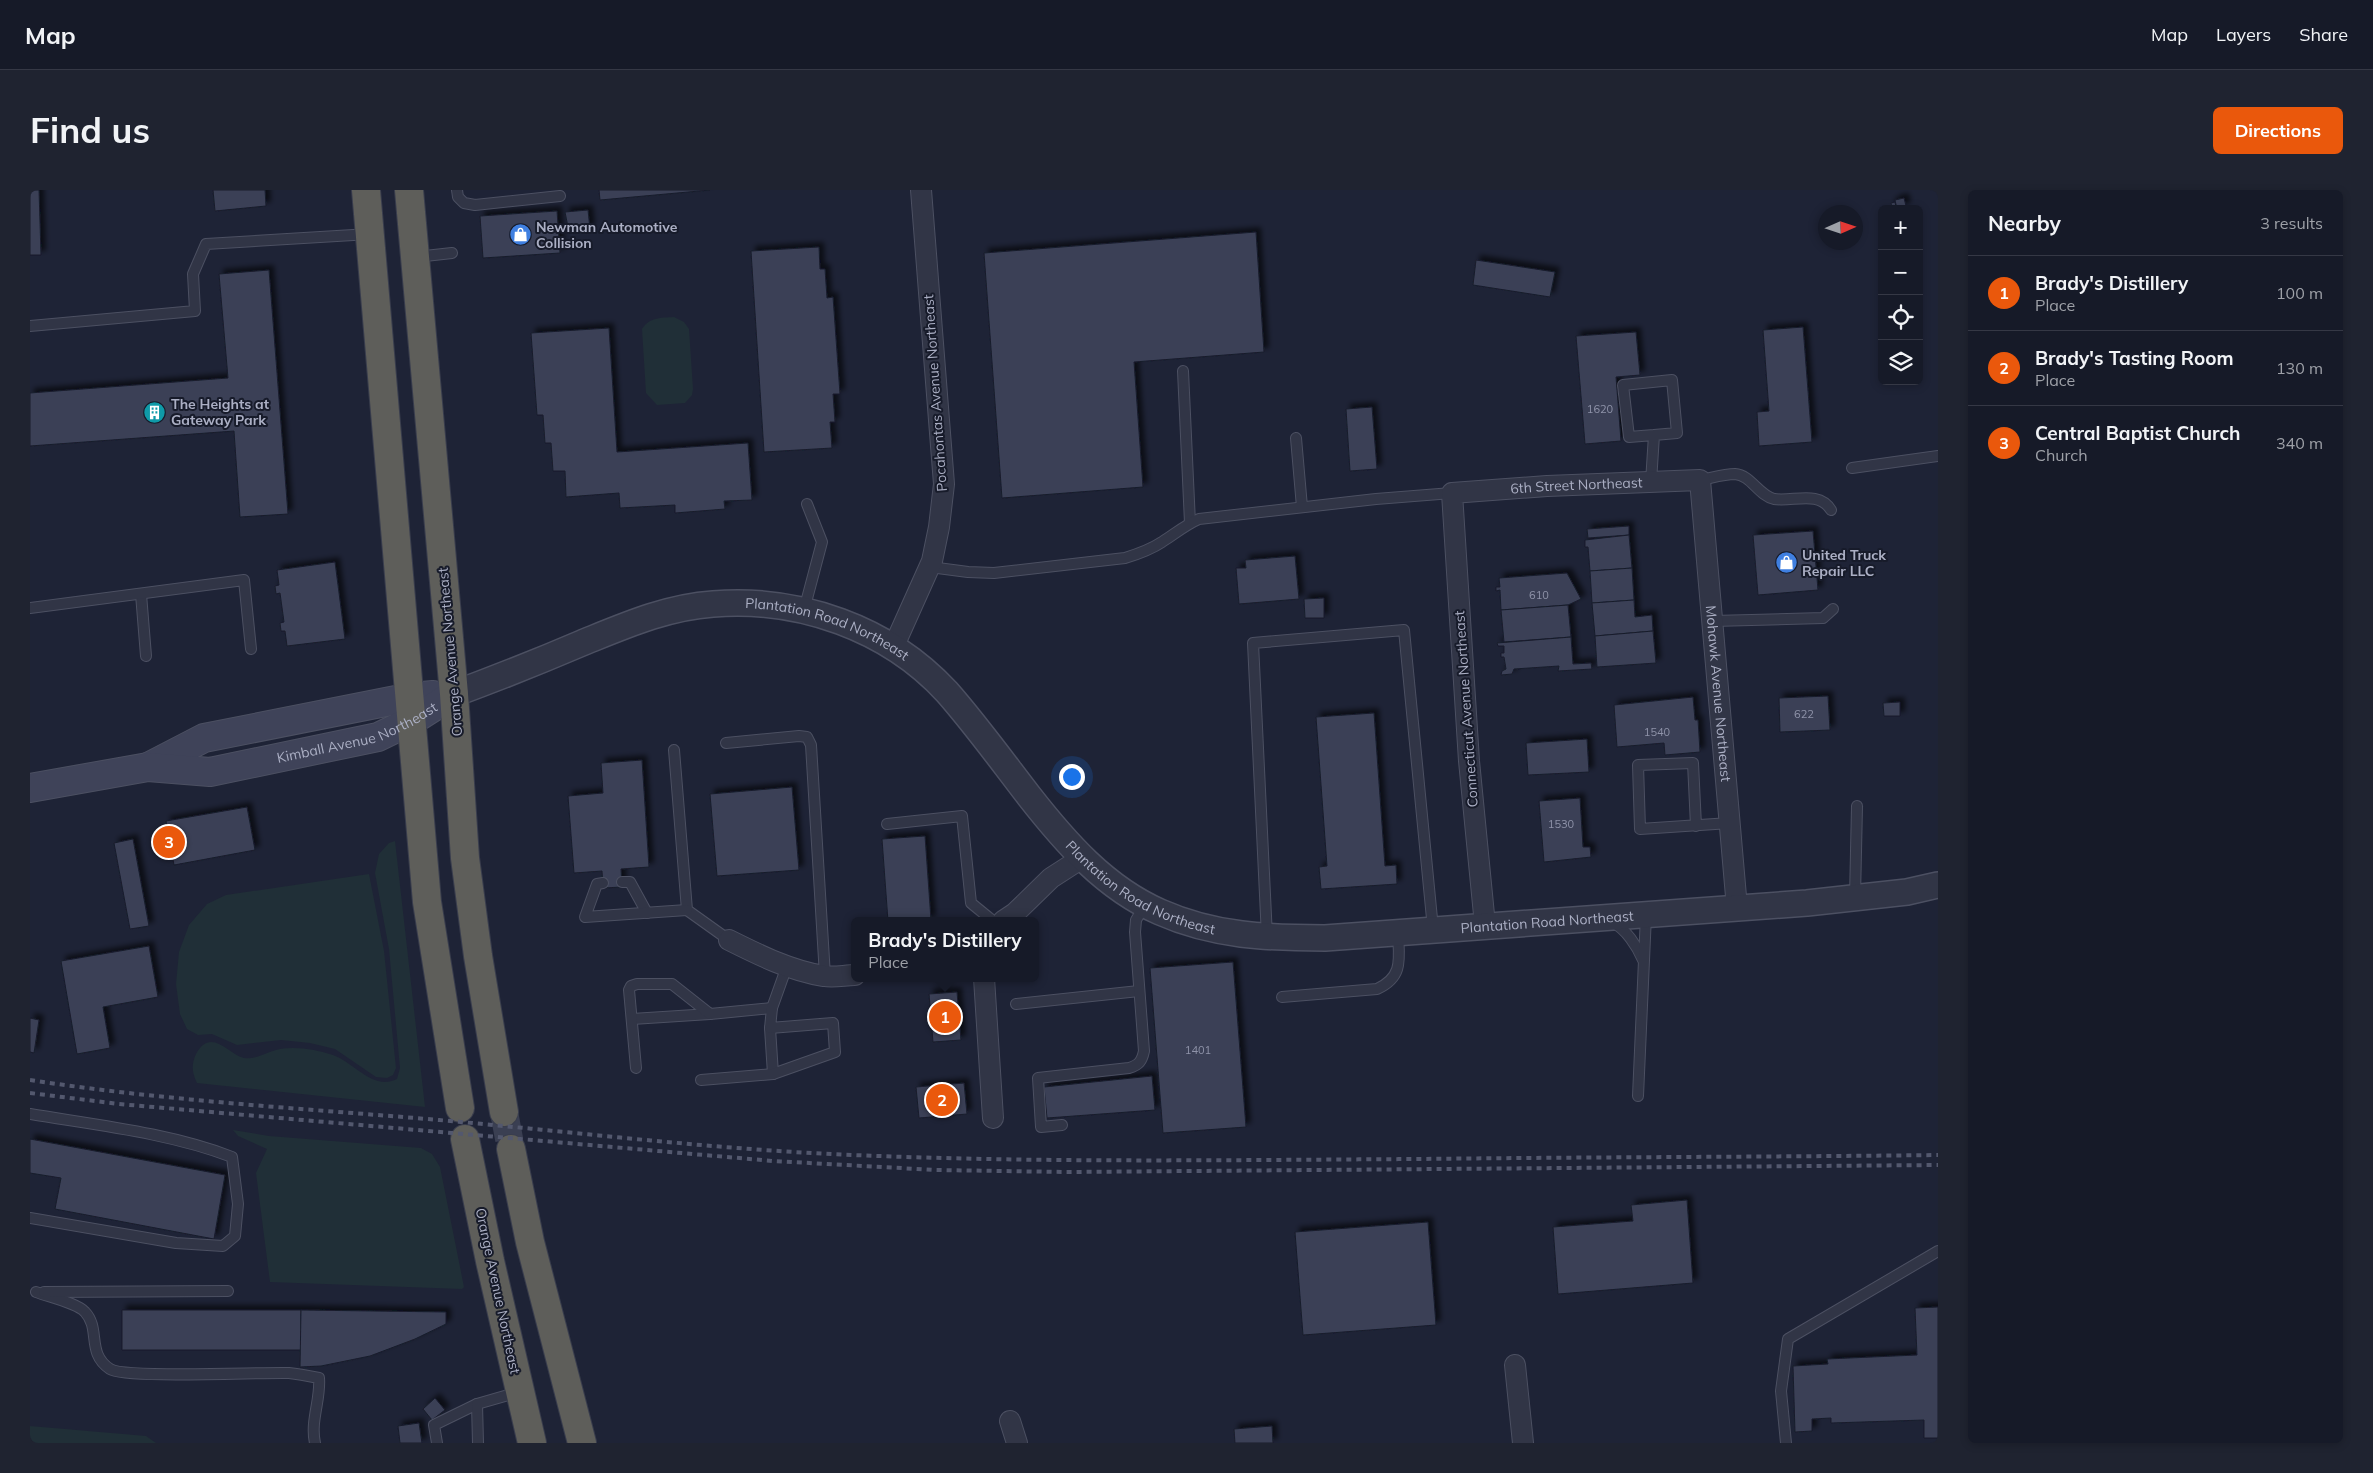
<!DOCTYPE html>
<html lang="en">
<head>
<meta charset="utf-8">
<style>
  body { margin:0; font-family:Mulish,sans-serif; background:#1f2330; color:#f1f3f6 }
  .controls { position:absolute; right:15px; top:15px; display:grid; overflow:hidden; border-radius:8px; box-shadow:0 2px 8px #0003 }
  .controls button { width:45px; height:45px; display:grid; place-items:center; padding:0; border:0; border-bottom:1px solid #353845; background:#161a28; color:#f1f3f6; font:25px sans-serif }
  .compass { position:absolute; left:1788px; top:15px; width:45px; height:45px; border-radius:50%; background:#161a28; box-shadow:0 2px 8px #0003; rotate:87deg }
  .you { position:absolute; left:1041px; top:586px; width:18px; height:18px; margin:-12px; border:4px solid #fff; border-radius:50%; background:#1a73e8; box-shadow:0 0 0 8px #1a73e833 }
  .badge { display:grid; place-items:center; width:32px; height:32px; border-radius:50%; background:#ea580c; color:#fff; font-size:16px; font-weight:700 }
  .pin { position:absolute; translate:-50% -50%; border:2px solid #fff; box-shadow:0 1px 5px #0006 }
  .popup { position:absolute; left:821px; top:727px; width:188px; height:65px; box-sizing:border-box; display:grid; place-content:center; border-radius:8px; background:#161a28; filter:drop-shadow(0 1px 4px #0005); font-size:16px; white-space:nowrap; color:#9ea1a8 }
  .popup b { font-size:19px; color:#f1f3f6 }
  .popup::after { content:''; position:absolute; left:50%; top:100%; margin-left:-10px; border:10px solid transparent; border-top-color:#161a28 }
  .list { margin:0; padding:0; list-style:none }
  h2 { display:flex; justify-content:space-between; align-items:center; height:65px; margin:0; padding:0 20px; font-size:21px }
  h2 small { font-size:16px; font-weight:400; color:#9ea1a8 }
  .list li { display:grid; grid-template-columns:32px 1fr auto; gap:15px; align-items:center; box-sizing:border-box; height:75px; padding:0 20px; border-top:1px solid #353845 }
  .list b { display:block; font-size:19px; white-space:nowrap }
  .list p { margin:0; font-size:16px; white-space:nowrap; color:#9ea1a8 }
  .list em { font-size:16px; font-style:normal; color:#9ea1a8 }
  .icon { flex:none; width:28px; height:28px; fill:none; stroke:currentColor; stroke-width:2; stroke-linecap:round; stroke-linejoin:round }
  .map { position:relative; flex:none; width:1908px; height:1253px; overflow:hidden; border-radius:8px }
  header { display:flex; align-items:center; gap:30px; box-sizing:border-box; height:70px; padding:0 25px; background:#161a28; border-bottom:1px solid #353845 }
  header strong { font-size:24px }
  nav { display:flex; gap:28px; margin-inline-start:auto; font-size:18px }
  .intro { display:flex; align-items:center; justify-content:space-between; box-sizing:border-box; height:120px; padding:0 30px }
  h1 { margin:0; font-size:35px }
  .button { padding:12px 22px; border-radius:8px; background:#ea580c; color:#fff; font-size:18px; font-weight:700 }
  main { display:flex; gap:30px; padding:0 30px }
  aside { flex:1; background:#161a28; border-radius:8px; box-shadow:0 2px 8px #0003 }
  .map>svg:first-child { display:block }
  .green { fill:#202f37 }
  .building { fill:#3a4057; stroke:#191d2c; filter:url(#shadow) }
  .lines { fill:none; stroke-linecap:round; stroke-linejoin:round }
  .trunk-tunnel { stroke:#3a3f52; stroke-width:28; stroke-dasharray:28 14; stroke-linecap:butt }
  .service-casing { stroke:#4c5062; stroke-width:12 }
  .minor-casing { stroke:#4c5062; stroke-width:22 }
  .tertiary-casing { stroke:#4c5062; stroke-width:28 }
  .secondary-casing { stroke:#4c5062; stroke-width:30 }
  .trunk-casing { stroke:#393d4d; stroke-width:30 }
  .service { stroke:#313546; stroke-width:10 }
  .minor { stroke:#313546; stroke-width:20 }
  .tertiary { stroke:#313546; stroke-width:25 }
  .secondary { stroke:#3f4359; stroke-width:28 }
  .trunk { stroke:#5e5e5a; stroke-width:28 }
  .rail { stroke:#53586e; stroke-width:4; stroke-dasharray:5 5; stroke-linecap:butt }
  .labels { text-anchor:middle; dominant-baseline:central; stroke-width:4; stroke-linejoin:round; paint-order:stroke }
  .number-label { font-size:11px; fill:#8f93a9 }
  .poi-label { font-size:14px; font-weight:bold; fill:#abafc4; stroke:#171b2a; text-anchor:start }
  .street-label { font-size:14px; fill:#abafc4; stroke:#171b2a }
</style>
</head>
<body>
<header>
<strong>Map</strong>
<nav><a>Map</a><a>Layers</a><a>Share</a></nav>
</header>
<div class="intro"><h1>Find us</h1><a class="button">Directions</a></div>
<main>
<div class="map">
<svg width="1908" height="1253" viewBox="0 0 1908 1253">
  <defs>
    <filter id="shadow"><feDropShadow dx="4.5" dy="-4.5" stdDeviation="2.5" flood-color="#0009"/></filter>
  </defs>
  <rect width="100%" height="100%" fill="#1e2336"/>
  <g class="green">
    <path d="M644,127L654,132L659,139L663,199L662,205L655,213L627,215L616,203L612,139C620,127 630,128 644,127Z"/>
    <path d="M365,651L395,917L167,893C162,883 161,875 166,864C181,836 199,865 214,868C226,870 239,861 250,859C267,856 288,860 303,865C325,873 343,901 367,889L370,878L359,759L345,683L349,664L359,653Z"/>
    <path d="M339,684L354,761L366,878L363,885L357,888L346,887L305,859L280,853L251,850L207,855L182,844L168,845L157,839L150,824L146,794L149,762L159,735L177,714L196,705Z"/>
    <path d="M203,940L239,946L391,958L402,964L410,977L434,1097L432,1099L240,1092L226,983L237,959L208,946Z"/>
    <path d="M0,1236L116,1246L126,1253H0Z"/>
  </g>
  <g class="building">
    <path d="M0,0H9L11,65H0Z"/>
    <path d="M183,0H235L236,16L185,21Z"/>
    <path d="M569,0H680L570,10Z"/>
    <path d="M1874,8L1876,16L1867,19L1865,10Z"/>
    <path d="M1865,12L1866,17L1862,19L1861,13Z"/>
    <path d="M558,20L560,39L539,42L535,22Z"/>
    <path d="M527,21L530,63L453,68L450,26Z"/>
    <path d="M1226,42L1234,162L1104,172L1113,297L972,308L954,63Z"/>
    <path d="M789,57L790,79H795L797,108L803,107L810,204H803L805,232H800L802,258L734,262L721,61Z"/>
    <path d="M1446,70L1525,82L1520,107L1443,95Z"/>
    <path d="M239,80L258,324L210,327L204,241L0,256V203L198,188L189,84Z"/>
    <path d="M1773,137L1782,252L1729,256L1727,222L1739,221L1733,140Z"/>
    <path d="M579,138L587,262L718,253L722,310L694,311L695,319L645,323V315L590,318L589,303L536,307L535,281H523L521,253H515L513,225H507L501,143Z"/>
    <path d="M1606,142L1610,185L1586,187L1591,251L1555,254L1546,146Z"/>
    <path d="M1342,217L1347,279L1320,281L1316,219Z"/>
    <path d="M1599,336V345L1558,348L1557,339Z"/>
    <path d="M1783,341L1788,400L1728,405L1723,345Z"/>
    <path d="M1599,345L1602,378L1560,381L1558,357H1555V350Z"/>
    <path d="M1265,366L1269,409L1209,414L1206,378H1216L1215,370Z"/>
    <path d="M305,372L315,449L257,456L255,441H251L250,433L254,432L250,403L246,404L245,396L249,395L247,380Z"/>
    <path d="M1602,378L1604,410L1562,413L1560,381Z"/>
    <path d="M1537,383L1551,409L1538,415L1471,420L1470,400L1466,401V397H1470L1469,388Z"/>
    <path d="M1294,408V428H1275L1274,409Z"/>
    <path d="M1604,410L1605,427L1622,425L1623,441L1565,446L1562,413Z"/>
    <path d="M1538,415L1541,447L1474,452L1471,420Z"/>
    <path d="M1623,441L1626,473L1567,477L1565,446Z"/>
    <path d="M1541,447L1543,474L1561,473L1562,479L1528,481L1529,476L1484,479L1482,484L1471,485L1472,481L1476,479L1474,467H1471V463H1474V456H1468L1467,453Z"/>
    <path d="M1798,506L1800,540L1750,542L1749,508Z"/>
    <path d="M1663,507L1665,530H1668L1670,562L1635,565L1634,553L1587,557L1584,515Z"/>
    <path d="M1870,512V526H1854L1853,513Z"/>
    <path d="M1344,523L1355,676L1366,675L1367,694L1291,699L1289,677L1297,676L1286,527Z"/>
    <path d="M1557,549L1559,582L1498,585L1496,553Z"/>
    <path d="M612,570L619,677L591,679L592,697L573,698L572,681L544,683L538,606L573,603L571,573Z"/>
    <path d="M762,597L769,680L687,686L680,604Z"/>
    <path d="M1550,608L1553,657H1560L1561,667L1514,672L1509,611Z"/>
    <path d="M217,617L225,660L144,675L136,631Z"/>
    <path d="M895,646L901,730L858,731L852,649Z"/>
    <path d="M103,649L119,736L100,739L84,653Z"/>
    <path d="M119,756L128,807L73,817L80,858L47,864L31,771Z"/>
    <path d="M1203,772L1216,937L1133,943L1120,778Z"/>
    <path d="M927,802L931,850L903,852L899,804Z"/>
    <path d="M0,828L9,830L4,863L0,862Z"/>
    <path d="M1122,886L1125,920L1017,928L1014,897Z"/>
    <path d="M934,893L937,924L889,928L886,897Z"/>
    <path d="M0,949L195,985L184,1049L25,1019L31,988L0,983Z"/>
    <path d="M1657,1010L1663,1093L1528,1104L1523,1037L1603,1031L1601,1015Z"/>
    <path d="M1398,1032L1406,1135L1273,1145L1265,1042Z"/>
    <path d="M1908,1117V1248H1894V1230L1801,1233V1228L1782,1229V1241L1765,1242L1763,1176L1798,1174L1797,1169L1887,1165L1885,1118Z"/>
    <rect x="92" y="1120" width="179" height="40"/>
    <path d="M271,1120L416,1122V1134L385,1149L340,1166L291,1176L270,1177Z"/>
    <path d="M405,1208L415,1220L402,1230L393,1219Z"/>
    <path d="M389,1233L392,1253H370L368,1236Z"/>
    <path d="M1242,1236L1243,1253H1205L1204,1239Z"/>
  </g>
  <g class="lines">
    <path class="trunk-tunnel" d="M474,922L481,959"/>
    <defs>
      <g id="service">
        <path d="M427,0L428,7L434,13L445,15L530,6"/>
        <path d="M386,67L422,63"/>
        <path d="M0,136L165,121L163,84L176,54L340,44"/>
        <path d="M1153,181L1160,333"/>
        <path d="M1266,248L1272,317"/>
        <path d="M1822,278L1908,266"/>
        <path d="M1670,290C1681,288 1694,284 1705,284C1721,285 1728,305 1744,309C1763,312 1789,300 1801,320"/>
        <path d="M1621,292L1624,245L1599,247L1593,195L1642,190L1647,243L1624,245"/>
        <path d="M900,377L938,382L964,383L1095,368C1108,364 1120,360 1132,352C1145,344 1155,335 1169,329L1346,309L1422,303"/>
        <path d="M111,404L116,466"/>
        <path d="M0,418L214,390L221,459"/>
        <path d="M774,420L792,352L777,314"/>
        <path d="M1683,431L1793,428L1803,419"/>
        <path d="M696,553L769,546L777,547L781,555L795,786"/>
        <path d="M644,560L657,720L699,750"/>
        <path d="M857,634L932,626L941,713L963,731"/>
        <path d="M1666,636L1663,573L1608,575L1610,639L1700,633"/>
        <path d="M592,692H600L617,723"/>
        <path d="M573,693L567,694L555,727L657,720"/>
        <path d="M1825,707L1827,616"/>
        <path d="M1582,732C1596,739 1607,756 1613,770"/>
        <path d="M1237,747L1223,453L1374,440L1403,739"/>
        <path d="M1252,807L1347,799C1374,787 1369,768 1368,743"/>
        <path d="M986,814L1109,801"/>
        <path d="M602,829L680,824"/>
        <path d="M740,838L743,884"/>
        <path d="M606,878L599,800L601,796L607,794H642L680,824L742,818"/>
        <path d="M671,890L743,884L805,862L803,833L740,838L742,818L757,776"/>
        <path d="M1608,906L1616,725"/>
        <path d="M0,924C66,935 140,943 202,967L208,1014L205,1046L193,1056L146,1053L0,1028"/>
        <path d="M1032,935L1011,937L1008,888L1099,878C1109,875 1112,871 1114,861L1105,742L1106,730L1115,715"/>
        <path d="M6,1102C19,1107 47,1113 55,1122C71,1139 56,1163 80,1179C95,1189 231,1182 259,1183C269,1184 279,1186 289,1188C291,1209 280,1231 285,1253"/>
        <path d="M14,1102L198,1101"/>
        <path d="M407,1253L404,1235L447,1214"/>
        <path d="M448,1253L447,1214L489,1202"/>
        <path d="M1756,1253L1751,1201L1758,1149L1908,1061"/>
      </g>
      <g id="minor">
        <path d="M863,458L902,371L909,337L914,294L891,0"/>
        <path d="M973,731L985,723L1021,688L1052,668"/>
        <path id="s1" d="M1455,735L1439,571L1422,303L1517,296L1670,290L1707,718"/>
        <path d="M699,750C729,765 761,781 794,786C804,788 815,785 825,785"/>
        <path d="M954,788L963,928"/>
        <path d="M1485,1175L1493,1253"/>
        <path d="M980,1231L987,1253"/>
      </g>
      <g id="tertiary">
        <path id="s2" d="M424,504C467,488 510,471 552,453C594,436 637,417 683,414C769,407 858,438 917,502C946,535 972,571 999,606C1035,652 1075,698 1130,722C1184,746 1238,748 1295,748L1777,713L1877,702L1908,695"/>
      </g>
      <g id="secondary">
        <path d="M118,577L174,548L381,507L403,505"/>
        <path id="s3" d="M0,598L118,577L180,582L348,547L383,530L424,504"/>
      </g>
      <g id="trunk">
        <path d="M336,0L397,712L430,918"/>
        <path d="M379,0L424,504L435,668L448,766L474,922"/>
        <path d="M435,949L460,1071L502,1253"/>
        <path d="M481,959L500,1052L552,1253"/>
      </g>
    </defs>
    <use href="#service" class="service-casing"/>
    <use href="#minor" class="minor-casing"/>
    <use href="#tertiary" class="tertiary-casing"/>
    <use href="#secondary" class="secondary-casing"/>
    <use href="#trunk" class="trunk-casing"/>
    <use href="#service" class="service"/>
    <use href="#minor" class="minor"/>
    <use href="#tertiary" class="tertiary"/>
    <use href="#secondary" class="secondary"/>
    <use href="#trunk" class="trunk"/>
    <g class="rail">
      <path d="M0,890C124,909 248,917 373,927C523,939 672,959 823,965C1012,973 1200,970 1389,969C1562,967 1735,967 1908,965"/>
      <path d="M0,903L89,914L743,971L906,980L1037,982L1908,975"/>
    </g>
  </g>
  <defs>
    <symbol id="shop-disc" viewBox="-11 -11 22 22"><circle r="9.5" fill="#3f7fe0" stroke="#171b2a"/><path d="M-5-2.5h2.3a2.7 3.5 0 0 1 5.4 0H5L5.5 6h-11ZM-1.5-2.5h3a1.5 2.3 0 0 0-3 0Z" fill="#fff"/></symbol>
    <symbol id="building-disc" viewBox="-11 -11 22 22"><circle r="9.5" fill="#0f9aa8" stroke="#171b2a"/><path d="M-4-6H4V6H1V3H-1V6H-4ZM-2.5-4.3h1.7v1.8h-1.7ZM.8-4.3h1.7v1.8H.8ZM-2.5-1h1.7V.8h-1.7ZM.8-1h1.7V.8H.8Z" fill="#fff"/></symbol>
  </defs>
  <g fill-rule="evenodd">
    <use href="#shop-disc" x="478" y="32" width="25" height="25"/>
    <use href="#building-disc" x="112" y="210" width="25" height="25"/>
    <use href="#shop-disc" x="1744" y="360" width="25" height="25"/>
  </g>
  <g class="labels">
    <g class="number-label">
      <text x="1570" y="219">1620</text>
      <text x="1509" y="405">610</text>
      <text x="1774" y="524">622</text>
      <text x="1627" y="542">1540</text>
      <text x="1531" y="634">1530</text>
      <text x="1168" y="860">1401</text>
    </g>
    <g class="poi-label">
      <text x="506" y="37">Newman Automotive<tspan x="506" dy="16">Collision</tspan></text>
      <text x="141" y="214">The Heights at<tspan x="141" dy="16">Gateway Park</tspan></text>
      <text x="1772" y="365">United Truck<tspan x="1772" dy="16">Repair LLC</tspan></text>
    </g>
    <g class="street-label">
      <text transform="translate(905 203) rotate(-94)">Pocahontas Avenue Northeast</text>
      <text stroke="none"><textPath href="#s1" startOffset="558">6th Street Northeast</textPath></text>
      <text stroke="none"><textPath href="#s2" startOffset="394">Plantation Road Northeast</textPath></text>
      <text transform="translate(420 462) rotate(-95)">Orange Avenue Northeast</text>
      <text stroke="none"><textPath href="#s1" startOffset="896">Mohawk Avenue Northeast</textPath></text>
      <text transform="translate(1436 519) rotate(-94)">Connecticut Avenue Northeast</text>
      <text stroke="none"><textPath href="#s3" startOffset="335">Kimball Avenue Northeast</textPath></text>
      <text stroke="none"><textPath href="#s2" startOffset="814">Plantation Road Northeast</textPath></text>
      <text stroke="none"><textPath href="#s2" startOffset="1234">Plantation Road Northeast</textPath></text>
      <text transform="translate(468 1101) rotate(78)">Orange Avenue Northeast</text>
    </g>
  </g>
</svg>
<div class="controls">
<button>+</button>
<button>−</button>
<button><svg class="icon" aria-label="locate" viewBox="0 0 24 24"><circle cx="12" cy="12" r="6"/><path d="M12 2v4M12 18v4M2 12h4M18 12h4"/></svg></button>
<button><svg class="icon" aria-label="layers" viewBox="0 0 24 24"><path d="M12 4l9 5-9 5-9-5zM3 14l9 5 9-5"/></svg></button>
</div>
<svg class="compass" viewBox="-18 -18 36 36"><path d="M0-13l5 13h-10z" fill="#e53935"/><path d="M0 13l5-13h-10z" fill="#9ea1a8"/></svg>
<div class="you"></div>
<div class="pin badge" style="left:915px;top:827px">1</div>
<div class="popup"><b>Brady's Distillery</b>Place</div>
<div class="pin badge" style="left:912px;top:910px">2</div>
<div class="pin badge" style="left:139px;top:652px">3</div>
</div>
<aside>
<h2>Nearby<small>3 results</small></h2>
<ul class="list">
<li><span class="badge">1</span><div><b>Brady's Distillery</b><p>Place</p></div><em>100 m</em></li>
<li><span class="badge">2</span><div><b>Brady's Tasting Room</b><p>Place</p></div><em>130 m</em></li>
<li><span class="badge">3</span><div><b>Central Baptist Church</b><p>Church</p></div><em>340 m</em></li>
</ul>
</aside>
</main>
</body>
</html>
